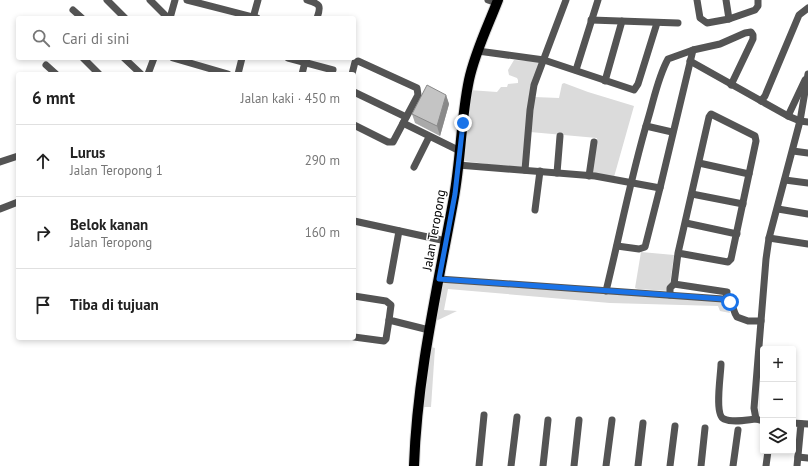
<!DOCTYPE html>
<html lang="id">
<head>
<meta charset="utf-8">
<style>
  body { margin:0; font-family:"PT Sans",sans-serif; background:#f2f2f2; color:#222 }
  .controls { position:absolute; right:12px; bottom:12px; display:grid; overflow:hidden; border-radius:4px; box-shadow:0 2px 6px #0003 }
  .controls button { width:36px; height:36px; display:grid; place-items:center; padding:0; border:0; border-bottom:1px solid #e0e0e0; background:#fff; color:#222; font:20px sans-serif }
  .stop { position:absolute; width:12px; height:12px; margin:-9px; border:3px solid #1a73e8; border-radius:50%; background:#fff }
  .stop.end { background:#1a73e8; border-color:#fff; box-shadow:0 1px 4px #0008 }
  .list { margin:0; padding:0; list-style:none }
  h2 { display:flex; justify-content:space-between; align-items:center; height:52px; margin:0; padding:0 16px; font-size:17px }
  h2 small { font-size:13px; font-weight:400; color:#767676 }
  .list li { display:grid; grid-template-columns:26px 1fr auto; gap:12px; align-items:center; box-sizing:border-box; height:72px; padding:0 16px; border-top:1px solid #e0e0e0 }
  .list b { display:block; font-size:15px; white-space:nowrap }
  .list p { margin:0; font-size:13px; white-space:nowrap; color:#767676 }
  .list em { font-size:13px; font-style:normal; color:#767676 }
  .icon { flex:none; width:22px; height:22px; fill:none; stroke:currentColor; stroke-width:2; stroke-linecap:round; stroke-linejoin:round }
  .map { position:relative; flex:none; width:808px; height:466px; overflow:hidden }
  .search { position:absolute; background:#fff; box-shadow:0 2px 6px #0003; left:16px; top:16px; width:340px; height:44px; display:flex; align-items:center; gap:10px; box-sizing:border-box; padding:0 14px; border-radius:4px; color:#767676; font-size:15px }
  .panel { position:absolute; background:#fff; box-shadow:0 2px 6px #0003; left:16px; top:72px; width:340px; height:268px; border-radius:4px }
  .map>svg:first-child { display:block }
  .green { fill:#dbdbdb }
  .lines { fill:none; stroke-linecap:round; stroke-linejoin:round }
  .primary-casing { stroke:#dbdbdb; stroke-width:12 }
  .minor { stroke:#545454; stroke-width:7 }
  .primary { stroke:#000; stroke-width:10 }
  .wall { fill:#a9a9a9 }
  .shaded-wall { fill:#898989 }
  .building { fill:#c4c4c4; stroke:#898989 }
  .route { stroke:#1a73e8; stroke-width:5 }
  .labels { text-anchor:middle; dominant-baseline:central; stroke-width:3; stroke-linejoin:round; paint-order:stroke }
  .street-label { font-size:13px; fill:#000; stroke:#fff }
</style>
</head>
<body>
<div class="map">
<svg width="808" height="466" viewBox="0 0 808 466">
  <rect width="100%" height="100%" fill="#fff"/>
  <g class="green">
    <path d="M514,60L542,62L538,74L523,167L495,165L464,161L469,90L497,92L501,87H507L508,84L518,83V80L517,78L509,75L508,70Z"/>
    <path d="M564,83L588,92L634,106L614,177L592,174L597,138L530,132L534,97L559,98L562,84Z"/>
    <path d="M641,252L674,255L669,291L638,289L635,288Z"/>
    <path d="M443,281L708,299C720,302 728,299 730,313L720,311L718,306L610,303L448,289L444,310L457,311L436,321V317Z"/>
    <path d="M431,347L435,348L431,407H422Z"/>
  </g>
  <g class="lines">
    <defs>
      <path id="primary" d="M414,466C417,375 438,286 454,197C461,158 461,118 469,80C475,52 488,26 498,0"/>
    </defs>
    <use href="#primary" class="primary-casing"/>
    <g class="minor">
      <path d="M107,0L125,18"/>
      <path d="M150,0L168,18"/>
      <path d="M187,0L257,18"/>
      <path d="M307,0C319,4 322,4 317,18"/>
      <path d="M488,0L497,3"/>
      <path d="M697,0L700,18L707,23L729,19L755,10L758,6V0"/>
      <path d="M726,0L729,19"/>
      <path d="M73,10L82,18"/>
      <path d="M170,18L175,0"/>
      <path d="M253,18L258,0"/>
      <path d="M591,20L678,23"/>
      <path d="M478,51L544,60L634,90L638,84L657,23"/>
      <path d="M83,58L99,74"/>
      <path d="M124,58L141,74"/>
      <path d="M173,58L228,74"/>
      <path d="M288,58L333,70"/>
      <path d="M690,61L788,116L800,121L808,122"/>
      <path d="M46,65L56,74"/>
      <path d="M576,70L598,0"/>
      <path d="M148,74L154,58"/>
      <path d="M238,74L242,58"/>
      <path d="M302,74L306,58"/>
      <path d="M352,74L355,62L358,61L417,88L418,95L393,142H388L354,125"/>
      <path d="M605,81L622,21"/>
      <path d="M354,92L406,117"/>
      <path d="M761,101L765,96L799,15L808,8"/>
      <path d="M788,116L805,80"/>
      <path d="M403,123L460,151"/>
      <path d="M646,126L672,132"/>
      <path d="M793,151L808,153"/>
      <path d="M0,162L18,156"/>
      <path d="M699,163L749,174"/>
      <path d="M458,165L595,176L660,188L693,50"/>
      <path d="M414,167L429,137"/>
      <path d="M525,170L530,110L534,85L566,0"/>
      <path d="M557,173L560,136"/>
      <path d="M589,176L594,142"/>
      <path d="M785,180L808,183"/>
      <path d="M692,194L743,204"/>
      <path d="M0,209L18,202"/>
      <path d="M778,209L808,214"/>
      <path d="M535,210L540,171"/>
      <path d="M354,221L446,241"/>
      <path d="M686,223L737,234"/>
      <path d="M769,238L808,244"/>
      <path d="M617,246L639,249L645,247L660,188"/>
      <path d="M439,279L723,299C735,301 731,308 737,317L748,321H761"/>
      <path d="M390,281L399,231"/>
      <path d="M674,284L727,292L726,299"/>
      <path d="M606,291C620,234 631,176 648,119C654,99 658,77 668,59L693,50L720,44L745,33L751,32L753,35V39L731,85"/>
      <path d="M670,295V288L674,284L678,253L709,117L711,114L755,136L756,141L731,259L728,262L678,253"/>
      <path d="M354,296L386,301L391,305L389,320L429,330"/>
      <path d="M354,337L384,341L386,339L389,320"/>
      <path d="M721,364C721,374 714,415 724,419C733,423 746,420 756,419"/>
      <path d="M763,421L756,419L754,408L766,259L769,238L800,121L808,74"/>
      <path d="M793,423L808,424"/>
      <path d="M798,457L808,458"/>
      <path d="M479,466L484,415"/>
      <path d="M511,466L517,417"/>
      <path d="M543,466L548,420"/>
      <path d="M574,466L579,420"/>
      <path d="M606,466L612,420"/>
      <path d="M638,466L643,423"/>
      <path d="M670,466L675,426"/>
      <path d="M701,466L705,428"/>
      <path d="M733,466L738,430"/>
      <path d="M766,466L768,451"/>
      <path d="M797,466L801,424"/>
    </g>
    <use href="#primary" class="primary"/>
  </g>
  <path class="wall" d="M446,95L449,104L440,136L415,123L412,114Z"/>
  <path class="shaded-wall" d="M446,95L449,104L440,136L437,126Z"/>
  <path class="building" d="M427,85L446,95L437,126L412,114Z"/>
  <g class="lines">
    <path class="route" d="M463,123L455,194L439,279L683,296L723,299L730,302"/>
  </g>
  <g class="labels">
    <g class="street-label">
      <text transform="translate(434 230) rotate(-80)">Jalan Teropong</text>
    </g>
  </g>
</svg>
<div class="controls">
<button>+</button>
<button>−</button>
<button><svg class="icon" aria-label="layers" viewBox="0 0 24 24"><path d="M12 4l9 5-9 5-9-5zM3 14l9 5 9-5"/></svg></button>
</div>
<div class="stop" style="left:730px;top:302px"></div>
<div class="stop end" style="left:463px;top:123px"></div>
<div class="search"><svg class="icon" aria-label="search" viewBox="0 0 24 24"><circle cx="10" cy="10" r="6"/><path d="M15 15l6 6"/></svg>Cari di sini</div>
<section class="panel">
<h2>6 mnt<small>Jalan kaki · 450 m</small></h2>
<ul class="list">
<li><svg class="icon" aria-label="ahead" viewBox="0 0 24 24"><path d="M12 20V5M6 11l6-6 6 6"/></svg><div><b>Lurus</b><p>Jalan Teropong 1</p></div><em>290 m</em></li>
<li><svg class="icon" aria-label="right" viewBox="0 0 24 24"><path d="M7 20v-9h11M14 6l5 5-5 5"/></svg><div><b>Belok kanan</b><p>Jalan Teropong</p></div><em>160 m</em></li>
<li><svg class="icon" aria-label="arrive" viewBox="0 0 24 24"><path d="M6 21V4h12l-3 4 3 4H6"/></svg><div><b>Tiba di tujuan</b></div></li>
</ul>
</section>
</div>
</body>
</html>
